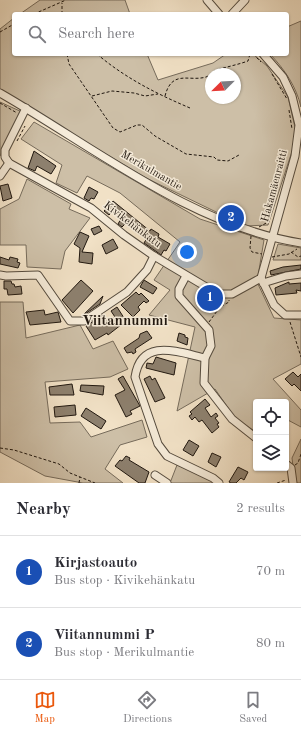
<!DOCTYPE html>
<html lang="en">
<head>
<meta charset="utf-8">
<style>
  body { margin:0; font-family:"Old Standard TT",serif; background:#f7f7f7; color:#2b2b33 }
  .controls { position:absolute; right:12px; bottom:12px; display:grid; overflow:hidden; border-radius:4px; box-shadow:0 1px 3px #0004 }
  .controls button { width:36px; height:36px; display:grid; place-items:center; padding:0; border:0; border-bottom:1px solid #e1e1e2; background:#fff; color:#2b2b33; font:20px sans-serif }
  .compass { position:absolute; left:205px; top:68px; width:36px; height:36px; border-radius:50%; background:#fff; box-shadow:0 1px 3px #0004; rotate:246deg }
  .you { position:absolute; left:187px; top:252px; width:14px; height:14px; margin:-10px; border:3px solid #fff; border-radius:50%; background:#1a73e8; box-shadow:0 0 0 6px #1a73e833 }
  .badge { display:grid; place-items:center; width:26px; height:26px; border-radius:50%; background:#ea580c; color:#fff; font-size:13px; font-weight:700 }
  .pin { position:absolute; translate:-50% -50%; border:2px solid #fff; box-shadow:0 1px 4px #0006 }
  .list { margin:0; padding:0; list-style:none }
  h2 { display:flex; justify-content:space-between; align-items:center; height:52px; margin:0; padding:0 16px; font-size:17px }
  h2 small { font-size:13px; font-weight:400; color:#7c7c81 }
  .list li { display:grid; grid-template-columns:26px 1fr auto; gap:12px; align-items:center; box-sizing:border-box; height:72px; padding:0 16px; border-top:1px solid #e1e1e2 }
  .list b { display:block; font-size:15px; white-space:nowrap }
  .list p { margin:0; font-size:13px; white-space:nowrap; color:#7c7c81 }
  .list em { font-size:13px; font-style:normal; color:#7c7c81 }
  .icon { flex:none; width:22px; height:22px; fill:none; stroke:currentColor; stroke-width:2; stroke-linecap:round; stroke-linejoin:round }
  .map { position:relative; flex:none; width:301px; height:483px; overflow:hidden }
  .search { position:absolute; background:#fff; box-shadow:0 1px 3px #0004; left:12px; right:12px; top:12px; height:44px; display:flex; align-items:center; gap:10px; box-sizing:border-box; padding:0 14px; border-radius:4px; color:#7c7c81; font-size:15px }
  .sheet { height:196px; background:#fff }
  nav { display:flex; justify-content:space-around; align-items:center; box-sizing:border-box; height:56px; border-top:1px solid #e1e1e2; background:#fff; font-size:11px; color:#7c7c81 }
  nav a { display:grid; justify-items:center; gap:2px }
  nav .on { color:#ea580c }
  .map>svg:first-child { display:block }
  .green { fill:#cdbfa7; stroke:#766b5b; fill-rule:evenodd }
  .building { fill:#8d806e; stroke:#20170f }
  .lines { fill:none; stroke-linecap:round; stroke-linejoin:round }
  .minor-casing { stroke:#544a3d; stroke-width:9 }
  .path { stroke:#20170f; stroke-width:1; stroke-dasharray:3 2; stroke-linecap:butt }
  .minor { stroke:#f6ecda; stroke-width:7 }
  .labels { text-anchor:middle; dominant-baseline:central; stroke-width:3; stroke-linejoin:round; paint-order:stroke }
  .street-label { font-size:11px; fill:#20170f; stroke:#f6ecda }
  .district-label { font-size:15px; font-weight:bold; fill:#20170f; stroke:#f6ecda }
</style>
</head>
<body>
<div class="map">
<svg width="301" height="483" viewBox="0 0 301 483">
  <rect width="100%" height="100%" fill="#f1e1c6"/>
  <filter id="stains"><feTurbulence type="fractalNoise" baseFrequency=".005" numOctaves="4"/><feColorMatrix values="0 0 0 0 .2 0 0 0 0 .09 0 0 0 0 .02 0 0 0 .5 -.17"/></filter>
  <radialGradient id="worn" r=".72"><stop offset=".6" stop-color="#630" stop-opacity="0"/><stop offset="1" stop-color="#630" stop-opacity=".3"/></radialGradient>
  <g class="green">
    <path d="M40,0H125L130,14H20Z"/>
    <path d="M14,18V54H147L158,80L213,63L226,54H253L267,66L288,97L297,136L268,225L245,226L146,178L0,91V29ZM211,74H235V98H211Z"/>
    <path d="M301,21V107C296,86 285,70 270,54H287V27Z"/>
    <path d="M0,102L22,112L0,156Z"/>
    <path d="M34,122L200,219L264,240L257,282L274,318L301,320V364L273,379L301,410V427L286,419V402H256V432L235,418L215,389L177,411L195,327L149,315L170,290L154,280L180,242L120,193L87,176L77,193L56,183L62,165L21,139Z"/>
    <path d="M27,179L71,204L69,209L90,218L65,251L61,269L27,267L26,245H0V209L19,199Z"/>
    <path d="M278,244L301,248V260H273Z"/>
    <path d="M0,302H23L26,338L80,325L93,349L113,341L128,369L110,377L45,382L50,423L80,422L91,437L142,420L147,437L120,445L105,469L123,483H83L45,476L0,452Z"/>
    <path d="M301,439V483H295L292,458Z"/>
    <path d="M177,465L223,483H170Z"/>
  </g>
  <g class="building">
    <path d="M34,151L56,166L51,174L37,166L35,171L28,168Z"/>
    <path d="M8,184L12,198L3,201L0,186Z"/>
    <path d="M89,187L98,192L94,199L91,198L89,201L84,198Z"/>
    <path d="M113,201L150,231L151,229L159,234L158,237L170,244L166,251L164,250L161,255L157,252L144,243L147,238L140,232L139,234L127,222L122,227L118,224L122,217L115,212L114,213L112,212L109,215L104,211Z"/>
    <path d="M99,226L102,231L94,235L91,229Z"/>
    <path d="M80,232L89,236L82,252L93,253L92,264L79,262L80,248L74,244Z"/>
    <path d="M113,239L118,248L106,254L102,245Z"/>
    <path d="M0,257L9,260L10,257L18,259L17,262L20,263L18,268L0,264Z"/>
    <path d="M301,265V269L271,275L270,271L283,267Z"/>
    <path d="M81,280L93,291L73,313L62,300Z"/>
    <path d="M144,280L157,288L153,294L140,287Z"/>
    <path d="M4,281H11L12,284H14L15,287L21,286L22,294L8,295L7,289H4Z"/>
    <path d="M289,282V284L301,283V291L296,290L297,293L276,295L275,288Z"/>
    <path d="M136,292L139,295L141,293L149,301L146,303L144,301L138,307L140,310L133,317L121,305Z"/>
    <path d="M103,296L100,304L82,316Z"/>
    <path d="M117,307L126,321L108,335L107,333L95,340L86,326L103,315L108,323L115,317L111,311Z"/>
    <path d="M44,310L45,315L58,312L61,322L30,325L26,312Z"/>
    <path d="M147,331L152,338L135,349L136,352L133,354L132,352L127,353L124,348L139,338L140,334Z"/>
    <path d="M179,333L185,335V337L188,338L187,345L177,341Z"/>
    <path d="M156,357L176,363L174,375L146,368L147,363L153,364Z"/>
    <path d="M293,372L298,377L301,374V391L294,384L292,386L285,379Z"/>
    <path d="M123,376L140,406L130,411L132,414L126,417L115,395L125,390L118,379Z"/>
    <path d="M150,376L152,380L155,378L165,398L155,402L144,379Z"/>
    <path d="M72,384L74,395H50L49,387Z"/>
    <path d="M81,385L104,386L103,395L80,391Z"/>
    <path d="M205,399L210,405L205,408L211,417L216,413L218,416L215,418L219,423L217,424L219,427L212,433L202,420L199,422L195,417L192,420L189,416L192,414L190,412Z"/>
    <path d="M75,405L76,415L55,417L54,407Z"/>
    <path d="M86,408L106,421L101,429L81,416Z"/>
    <path d="M189,440L199,446L193,456L183,450Z"/>
    <path d="M212,453L221,457L216,467L208,462Z"/>
    <path d="M126,456L130,458L129,460L149,472L145,483H139L115,466L120,460L122,461Z"/>
    <path d="M238,467L248,472L244,480L241,478L236,483H231L229,482Z"/>
  </g>
  <g class="lines">
    <defs>
      <g id="minor">
        <path d="M207,0L219,14"/>
        <path d="M232,14L245,0"/>
        <path d="M0,93C94,147 192,226 301,243"/>
        <path d="M26,108L5,150V157L9,163L91,208L124,235L154,256L218,294H232L261,278L295,156L299,125L292,96L283,77L263,54"/>
        <path d="M0,176L9,163"/>
        <path d="M0,275L6,276L38,275L70,321H84L127,292L147,270L154,256"/>
        <path d="M186,276L179,289V296L209,330L211,346L205,358L204,383L232,419L256,438"/>
        <path d="M261,278L274,305L285,315H301"/>
        <path d="M263,283L286,276L301,274"/>
        <path d="M205,358C178,352 141,337 135,377L158,444L167,456L213,478L219,483"/>
        <path d="M286,464L291,468L293,483"/>
        <path d="M155,475L167,483"/>
      </g>
    </defs>
    <use href="#minor" class="minor-casing"/>
    <g class="path">
      <path d="M34,14L66,0"/>
      <path d="M62,14V3"/>
      <path d="M0,32L14,24"/>
      <path d="M67,54L69,64L113,128L120,132L137,125H142L155,136L186,154L214,157L217,160L228,161L239,155"/>
      <path d="M97,54C125,78 157,94 190,108"/>
      <path d="M253,54L261,62"/>
      <path d="M272,74L287,99"/>
      <path d="M92,96L112,91L134,93L145,96L158,94"/>
      <path d="M165,96C172,69 189,82 206,77C209,76 212,73 214,71C225,67 237,65 248,61L250,54"/>
      <path d="M0,103L17,113"/>
      <path d="M289,110L292,129"/>
      <path d="M17,141L25,126"/>
      <path d="M259,227L270,221"/>
      <path d="M251,236L250,248L252,252L262,254"/>
      <path d="M291,252L298,257L301,256"/>
      <path d="M272,257L289,254L297,249"/>
      <path d="M209,322L220,307L229,302V300"/>
      <path d="M290,322L301,357"/>
      <path d="M0,448L14,450L59,464L70,473L95,483"/>
      <path d="M295,465L298,463L301,454"/>
      <path d="M79,483L80,477"/>
      <path d="M277,483L286,480"/>
    </g>
    <use href="#minor" class="minor"/>
  </g>
  <g class="labels">
    <g class="street-label">
      <text transform="translate(151 171) rotate(30)">Merikulmantie</text>
      <text transform="translate(275 186) rotate(-75)">Hakamäenraitti</text>
      <text transform="translate(132 225) rotate(37)">Kivikehänkatu</text>
    </g>
    <g class="district-label">
      <text x="125" y="321">Viitannummi</text>
    </g>
  </g>
  <rect width="100%" height="100%" filter="url(#stains)"/>
  <rect width="100%" height="100%" fill="url(#worn)"/>
</svg>
<div class="controls">
<button><svg class="icon" aria-label="locate" viewBox="0 0 24 24"><circle cx="12" cy="12" r="6"/><path d="M12 2v4M12 18v4M2 12h4M18 12h4"/></svg></button>
<button><svg class="icon" aria-label="layers" viewBox="0 0 24 24"><path d="M12 4l9 5-9 5-9-5zM3 14l9 5 9-5"/></svg></button>
</div>
<svg class="compass" viewBox="-18 -18 36 36"><path d="M0-13l5 13h-10z" fill="#e53935"/><path d="M0 13l5-13h-10z" fill="#7c7c81"/></svg>
<div class="you"></div>
<div class="pin badge" style="left:210px;top:298px;background:#1a4fb4">1</div>
<div class="pin badge" style="left:231px;top:218px;background:#1a4fb4">2</div>
<div class="search"><svg class="icon" aria-label="search" viewBox="0 0 24 24"><circle cx="10" cy="10" r="6"/><path d="M15 15l6 6"/></svg>Search here</div>
</div>
<section class="sheet">
<h2>Nearby<small>2 results</small></h2>
<ul class="list">
<li><span class="badge" style="background:#1a4fb4">1</span><div><b>Kirjastoauto</b><p>Bus stop · Kivikehänkatu</p></div><em>70 m</em></li>
<li><span class="badge" style="background:#1a4fb4">2</span><div><b>Viitannummi P</b><p>Bus stop · Merikulmantie</p></div><em>80 m</em></li>
</ul>
</section>
<nav>
<a class="on"><svg class="icon" aria-label="map" viewBox="0 0 24 24"><path d="M3 6l6-2 6 2 6-2v14l-6 2-6-2-6 2zM9 4v14M15 6v14"/></svg>Map</a>
<a><svg class="icon" aria-label="directions" viewBox="0 0 24 24"><path d="M12 3l9 9-9 9-9-9zM9 14v-3h6M13 9l2 2-2 2"/></svg>Directions</a>
<a><svg class="icon" aria-label="saved" viewBox="0 0 24 24"><path d="M7 4h10v16l-5-4-5 4z"/></svg>Saved</a>
</nav>
</body>
</html>
